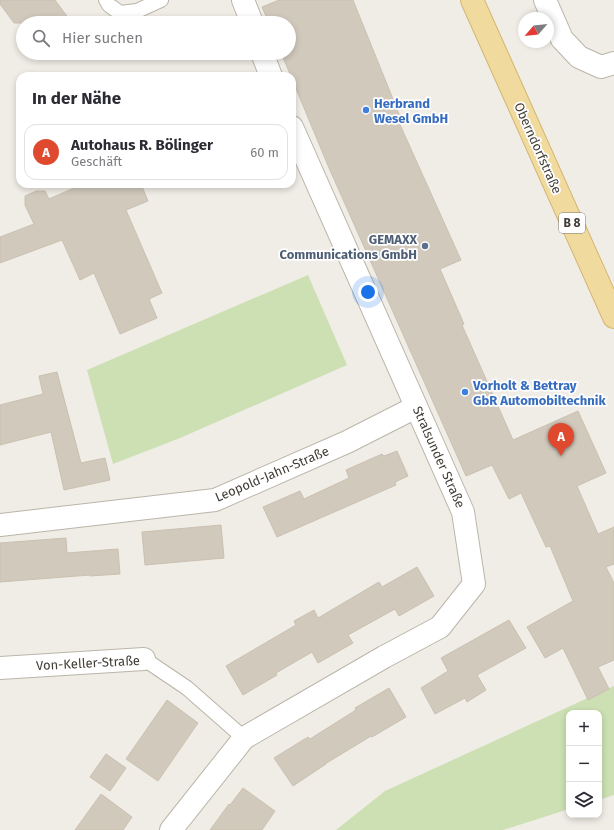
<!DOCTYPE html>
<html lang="de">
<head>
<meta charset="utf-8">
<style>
  body { margin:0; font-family:"Fira Sans",sans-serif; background:#f7f7f7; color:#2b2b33 }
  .controls { position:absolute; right:12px; bottom:12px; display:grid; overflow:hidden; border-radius:8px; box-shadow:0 2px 6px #0003 }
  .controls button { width:36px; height:36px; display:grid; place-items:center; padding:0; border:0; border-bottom:1px solid #e1e1e2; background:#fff; color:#2b2b33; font:20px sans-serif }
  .compass { position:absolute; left:518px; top:12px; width:36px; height:36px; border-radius:50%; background:#fff; box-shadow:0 2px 6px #0003; rotate:242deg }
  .you { position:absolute; left:368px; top:292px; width:14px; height:14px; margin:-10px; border:3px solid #fff; border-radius:50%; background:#1a73e8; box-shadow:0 0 0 6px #1a73e833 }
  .badge { display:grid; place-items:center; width:26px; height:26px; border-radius:50%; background:#df492e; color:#fff; font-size:13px; font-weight:700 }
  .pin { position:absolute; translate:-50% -33px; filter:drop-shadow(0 1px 2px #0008) }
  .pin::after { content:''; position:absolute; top:21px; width:14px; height:12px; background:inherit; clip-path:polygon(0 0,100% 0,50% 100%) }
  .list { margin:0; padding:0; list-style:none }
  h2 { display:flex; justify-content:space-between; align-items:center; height:52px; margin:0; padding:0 16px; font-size:17px }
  h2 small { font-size:13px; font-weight:400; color:#7c7c81 }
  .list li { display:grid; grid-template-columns:26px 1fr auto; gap:12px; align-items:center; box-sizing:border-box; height:56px; margin:0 8px 8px; padding:0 8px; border:1px solid #e1e1e2; border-radius:12px }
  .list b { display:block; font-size:15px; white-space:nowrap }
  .list p { margin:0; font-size:13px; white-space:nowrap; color:#7c7c81 }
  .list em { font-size:13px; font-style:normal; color:#7c7c81 }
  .icon { flex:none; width:22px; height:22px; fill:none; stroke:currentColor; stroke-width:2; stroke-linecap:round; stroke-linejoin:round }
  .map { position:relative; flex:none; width:614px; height:830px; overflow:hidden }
  .search { position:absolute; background:#fff; box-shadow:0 2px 6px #0003; left:16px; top:16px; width:280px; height:44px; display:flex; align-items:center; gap:10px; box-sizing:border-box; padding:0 14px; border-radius:22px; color:#7c7c81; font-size:15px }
  .panel { position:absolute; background:#fff; box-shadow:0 2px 6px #0003; left:16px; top:72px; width:280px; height:116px; border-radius:12px }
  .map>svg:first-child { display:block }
  .green { fill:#cce0b3 }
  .building { fill:#d1c9bc; stroke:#cac0b1 }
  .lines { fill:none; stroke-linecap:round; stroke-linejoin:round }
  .service-casing { stroke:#bbb5a9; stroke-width:16 }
  .minor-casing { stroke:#bbb5a9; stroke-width:24 }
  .primary-casing { stroke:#d4b670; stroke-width:24 }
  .service { stroke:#fff; stroke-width:14 }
  .minor { stroke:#fff; stroke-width:22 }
  .primary { stroke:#f1da9e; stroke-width:22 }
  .shop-dot { fill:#3f7fe0; stroke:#fff; stroke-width:1.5 }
  .service-dot { fill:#5c6f8a; stroke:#fff; stroke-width:1.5 }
  .labels { text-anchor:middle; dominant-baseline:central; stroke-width:3.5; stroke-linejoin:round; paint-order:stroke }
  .shield { fill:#fff; stroke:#7b7772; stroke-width:1 }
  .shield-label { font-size:12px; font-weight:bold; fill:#423d36 }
  .shop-label { font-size:13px; font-weight:bold; fill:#366cbe; stroke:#fff; text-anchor:start }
  .street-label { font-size:13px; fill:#423d36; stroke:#fff }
  .service-label { font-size:13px; font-weight:bold; fill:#4e5e75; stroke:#fff; text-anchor:end }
</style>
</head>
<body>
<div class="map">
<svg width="614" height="830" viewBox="0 0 614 830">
  <rect width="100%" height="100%" fill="#f0ede6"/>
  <g class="green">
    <path d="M308,275L347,365L180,438L113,464L87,370Z"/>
    <path d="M614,686V795L599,800V713H569V809L503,830H336L385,791Z"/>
  </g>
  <g class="building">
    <path d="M0,0H55L72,23H14L0,4Z"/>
    <path d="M279,0H353L399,114L397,118L461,260L440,269L464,324L462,325L513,440L578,411L606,473L577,486L598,534L614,527V564L606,567L614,583V660L598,667L609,689L588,700L563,648L545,658L527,627L573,601L550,546L546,547L521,493L509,499L492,465L466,476L329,168L292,79V76H291L281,53H289V23H269L262,7Z"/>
    <path d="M83,184H141L148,201L126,210L162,293L149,299L157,318L120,334L94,273L80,280L62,240L0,263V237L34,224L25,205V196L36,191H45L49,199Z"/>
    <path d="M57,372L81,463L105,458L110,480L64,490L51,432L0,445V405L43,394L39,376Z"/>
    <path d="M397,451L408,476L395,482L396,485L277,537L263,507L300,491L304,499L349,478L346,470L382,454L384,456Z"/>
    <path d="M221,525L224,558L145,565L142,532Z"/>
    <path d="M66,538L67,553L118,549L120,574L90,576V575L0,582V543Z"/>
    <path d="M417,567L434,596L399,616L395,609L348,635L353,643L318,663L312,652L276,673L277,675L243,695L226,666L296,625L294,621L314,610L318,618L379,582L382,587Z"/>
    <path d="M509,620L526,648L477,675L486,690L467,702L465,698L435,714L421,688L448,671L441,658Z"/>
    <path d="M389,688L406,717L372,737L371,736L325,764H326L293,786L274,758L308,737L310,739L356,710L355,708Z"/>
    <path d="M167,700L198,723L158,781L126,759Z"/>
    <path d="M106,754L126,768L110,791L90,777Z"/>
    <path d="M243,788L275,811L262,830H210L229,804L230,805Z"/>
    <path d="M101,794L132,817L123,830H75Z"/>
  </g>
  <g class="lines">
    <defs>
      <g id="service">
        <path d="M106,0L109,5L120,13L137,11L161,0"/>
        <path d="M144,659L187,688L244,738"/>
      </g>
      <g id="minor">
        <path d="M243,0L252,23"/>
        <path d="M545,0L562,39L579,57L601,67L614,63"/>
        <path d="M262,53L271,76"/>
        <path d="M0,525L215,500L347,442L416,407"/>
        <path d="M0,668L144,659"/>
        <path d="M171,830L244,738L384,657L440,627L474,584L463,512L292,127"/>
      </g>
      <path id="primary" d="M472,0L614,317"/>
    </defs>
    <use href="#service" class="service-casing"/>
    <use href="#minor" class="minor-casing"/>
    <use href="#primary" class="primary-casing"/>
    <use href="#service" class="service"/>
    <use href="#minor" class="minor"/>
    <use href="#primary" class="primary"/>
  </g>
  <g class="shop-dot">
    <circle cx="366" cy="110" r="4"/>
    <circle cx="465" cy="392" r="4"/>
  </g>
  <circle class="service-dot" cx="425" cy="246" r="4"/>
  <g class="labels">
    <rect class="shield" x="559" y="213" width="26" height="20" rx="3"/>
    <g class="shield-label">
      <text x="572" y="223">B 8</text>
    </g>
    <g class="shop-label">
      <text x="374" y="103">Herbrand<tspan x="374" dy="15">Wesel GmbH</tspan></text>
      <text x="473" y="385">Vorholt &amp; Bettray<tspan x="473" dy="15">GbR Automobiltechnik</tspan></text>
    </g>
    <g class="street-label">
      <text transform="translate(538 148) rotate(66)">Oberndorfstraße</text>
      <text transform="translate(439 457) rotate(66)">Stralsunder Straße</text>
      <text transform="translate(272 474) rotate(-23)">Leopold-Jahn-Straße</text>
      <text transform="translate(88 663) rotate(-3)">Von-Keller-Straße</text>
    </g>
    <g class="service-label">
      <text x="417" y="239">GEMAXX<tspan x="417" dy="15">Communications GmbH</tspan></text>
    </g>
  </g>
</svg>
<div class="controls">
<button>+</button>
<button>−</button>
<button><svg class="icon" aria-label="layers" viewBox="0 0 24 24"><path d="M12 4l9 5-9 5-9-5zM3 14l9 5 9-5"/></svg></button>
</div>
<svg class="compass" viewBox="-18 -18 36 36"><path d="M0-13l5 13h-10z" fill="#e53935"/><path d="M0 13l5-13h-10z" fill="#7c7c81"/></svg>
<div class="you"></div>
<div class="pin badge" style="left:561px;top:456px">A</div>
<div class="search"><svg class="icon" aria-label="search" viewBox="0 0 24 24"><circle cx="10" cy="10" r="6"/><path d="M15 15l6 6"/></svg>Hier suchen</div>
<section class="panel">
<h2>In der Nähe<small></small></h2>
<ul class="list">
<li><span class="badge">A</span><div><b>Autohaus R. Bölinger</b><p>Geschäft</p></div><em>60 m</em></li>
</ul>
</section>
</div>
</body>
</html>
